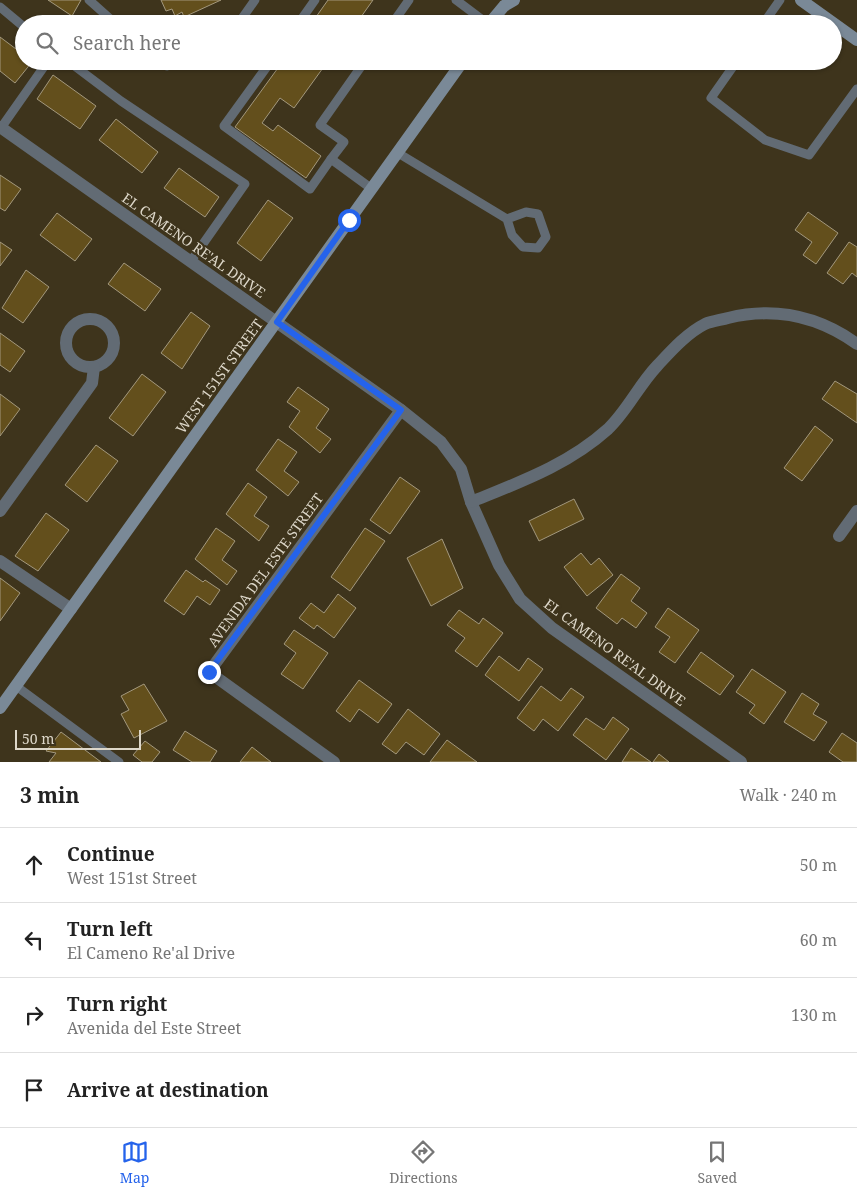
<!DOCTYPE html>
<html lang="en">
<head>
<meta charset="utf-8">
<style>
  body { margin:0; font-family:"Noto Serif",serif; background:#f2f2f2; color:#222 }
  .scale { position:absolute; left:15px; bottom:12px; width:126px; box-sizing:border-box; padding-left:5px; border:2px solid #ddd7c9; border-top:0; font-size:14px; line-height:18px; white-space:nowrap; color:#ddd7c9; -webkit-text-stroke:4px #3e341c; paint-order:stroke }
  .stop { position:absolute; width:15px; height:15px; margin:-11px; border:4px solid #2563eb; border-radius:50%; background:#fff }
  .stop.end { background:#2563eb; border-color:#fff; box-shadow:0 1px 5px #0008 }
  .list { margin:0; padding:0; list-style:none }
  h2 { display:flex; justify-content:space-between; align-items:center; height:65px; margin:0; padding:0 20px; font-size:21px }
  h2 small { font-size:16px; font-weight:400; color:#767676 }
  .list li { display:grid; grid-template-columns:32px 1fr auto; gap:15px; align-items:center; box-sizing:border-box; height:75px; padding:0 20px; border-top:1px solid #e0e0e0 }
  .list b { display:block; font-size:19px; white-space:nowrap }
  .list p { margin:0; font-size:16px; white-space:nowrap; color:#767676 }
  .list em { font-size:16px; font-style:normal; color:#767676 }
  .icon { flex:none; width:28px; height:28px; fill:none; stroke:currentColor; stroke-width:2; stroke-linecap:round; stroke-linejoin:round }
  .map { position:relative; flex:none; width:857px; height:762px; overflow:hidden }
  .search { position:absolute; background:#fff; box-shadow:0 1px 4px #0004; left:15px; right:15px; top:15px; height:55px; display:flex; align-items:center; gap:12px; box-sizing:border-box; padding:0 18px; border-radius:28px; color:#767676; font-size:19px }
  .sheet { height:365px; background:#fff }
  nav { display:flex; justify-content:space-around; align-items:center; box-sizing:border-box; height:70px; border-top:1px solid #e0e0e0; background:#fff; font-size:14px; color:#767676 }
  nav a { display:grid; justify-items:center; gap:2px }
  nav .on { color:#2563eb }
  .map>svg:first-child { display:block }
  .building { fill:#634f1c; stroke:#a3987d }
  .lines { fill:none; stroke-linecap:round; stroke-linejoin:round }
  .lane { stroke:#626b74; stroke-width:9 }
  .street { stroke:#626b74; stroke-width:12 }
  .secondary { stroke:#7a8997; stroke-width:12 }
  .route { stroke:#2563eb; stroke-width:6 }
  .labels { text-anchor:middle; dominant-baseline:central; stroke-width:4.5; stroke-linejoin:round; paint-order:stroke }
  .street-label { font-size:14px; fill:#ddd7c9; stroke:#3e341c }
</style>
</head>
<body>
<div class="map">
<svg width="857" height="762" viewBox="0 0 857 762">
  <rect width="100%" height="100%" fill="#3e341c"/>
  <g class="building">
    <path d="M48,0H81L72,16Z"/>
    <path d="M161,0H221L184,17L182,12L175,16L172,9L166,11Z"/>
    <path d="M328,0H373L356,24H311Z"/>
    <path d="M0,37L24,55V61L32,62L15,83L0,71Z"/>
    <path d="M283,61H328L294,108L280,98L262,123L273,131L278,125L321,156L306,178L235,127Z"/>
    <path d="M53,75L96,106L80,129L37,99Z"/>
    <path d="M116,119L158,152L142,173L99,140Z"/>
    <path d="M179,168L219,197L205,217L164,188Z"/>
    <path d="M0,175L21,189L5,211L0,208Z"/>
    <path d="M268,200L293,218L261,261L237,243Z"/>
    <path d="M808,212L838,233L816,264L803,255L812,242L795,230Z"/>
    <path d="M57,213L92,239L75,261L40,235Z"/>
    <path d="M0,242L12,250L0,266Z"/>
    <path d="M849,242L857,247V277L852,273L843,284L827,273Z"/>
    <path d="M124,263L161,289L145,311L108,284Z"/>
    <path d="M26,270L49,287L23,323L2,308Z"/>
    <path d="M191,312L210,326L182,369L161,353Z"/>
    <path d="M0,333L25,351L10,372L0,365Z"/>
    <path d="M142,374L166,392L133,436L109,418Z"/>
    <path d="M835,381L857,394V423L822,399Z"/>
    <path d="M298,387L329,409L316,428L331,439L320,453L289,427L300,411L287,402Z"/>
    <path d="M0,394L20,409L0,436Z"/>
    <path d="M815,426L833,440L802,481L784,468Z"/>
    <path d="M278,439L297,452L284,471L299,482L288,496L256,470Z"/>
    <path d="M96,445L118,461L87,502L65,485Z"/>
    <path d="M400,477L420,491L390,534L370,520Z"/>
    <path d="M248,483L267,497L254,516L269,526L259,541L226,514Z"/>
    <path d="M574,499L584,519L539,541L529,521Z"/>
    <path d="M46,513L69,530L38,571L15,556Z"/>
    <path d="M216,528L235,541L222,560L237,571L227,585L195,559Z"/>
    <path d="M365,528L385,541L350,591L331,577Z"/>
    <path d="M442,539L463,588L431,606L407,558Z"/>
    <path d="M581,553L591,565L599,558L613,575L587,596L564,567Z"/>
    <path d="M186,570L203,582L205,580L220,590L210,605L197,596L184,615L164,601Z"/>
    <path d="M621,574L640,588L631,601L647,613L636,628L622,618L617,624L596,608Z"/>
    <path d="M0,578L20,593L0,621Z"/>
    <path d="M338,594L356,608L334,638L317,625L314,629L299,618L311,603L324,613Z"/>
    <path d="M668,608L699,630L675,663L659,652L670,637L655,627Z"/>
    <path d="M459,610L479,624L483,618L503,633L477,667L455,651L465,638L447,625Z"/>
    <path d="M294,630L328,653L303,689L281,674L296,653L284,644Z"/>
    <path d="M701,652L734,676L720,695L687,672Z"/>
    <path d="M499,656L519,671L528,658L543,669L519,701L485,675Z"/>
    <path d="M752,669L786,692L764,724L749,713L755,705L736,692Z"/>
    <path d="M359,680L392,704L378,723L359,709L350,722L336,711Z"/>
    <path d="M144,684L167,721L134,738L121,714L129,710L121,696Z"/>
    <path d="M541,686L561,701L571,688L584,697L558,731L543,719L534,731L517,718Z"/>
    <path d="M802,693L819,704L813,714L827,722L814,741L784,722Z"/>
    <path d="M408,709L440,734L424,755L406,742L396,754L382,744Z"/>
    <path d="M613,717L629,729L606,760L573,735L586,718L604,730Z"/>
    <path d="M185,731L217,751L210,762H192L173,750Z"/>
    <path d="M61,732L101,762H49L56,753L46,751Z"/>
    <path d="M842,733L857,743V762H843L829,752Z"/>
    <path d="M447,740L477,762H430Z"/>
    <path d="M145,741L160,752L152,762H142L133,755Z"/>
    <path d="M252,747L271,762H240Z"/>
    <path d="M631,748L651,762H622Z"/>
    <path d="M659,754L669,762H653Z"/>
  </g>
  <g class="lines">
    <g class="lane">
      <path d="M89,0L116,24"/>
      <path d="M456,0L488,24"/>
      <path d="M0,7L24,27"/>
      <path d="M238,24L255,0"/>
      <path d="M298,24L315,0"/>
      <path d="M392,24L409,0"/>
      <path d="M763,24L780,0"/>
      <path d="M68,61L121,101L245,184L191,261"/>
      <path d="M161,61L167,66"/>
      <path d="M271,61L224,126L310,189L331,159L372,189"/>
      <path d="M737,61L711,98L765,140L809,155L857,89"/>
      <path d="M1,128L48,61"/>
      <path d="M398,153L507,219L512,235L523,247L538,248L546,237L538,214L526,212L507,219"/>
      <path d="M331,159L344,142L320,125L365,61"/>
      <path d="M16,686L119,762"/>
    </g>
    <g class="street">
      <path d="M0,127L401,410L441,442L461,469L471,502L499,565L520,599L552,628L741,762"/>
      <circle cx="90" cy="343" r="24"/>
      <path d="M471,502C520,482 568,465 608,429C627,411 639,385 657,366C671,351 687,333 705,324C712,321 721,320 728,318C774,307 818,316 857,344"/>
      <path d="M0,511L92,383L94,367"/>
      <path d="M839,536L857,511"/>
      <path d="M0,561L71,609"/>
      <path d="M334,762L209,672L401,410"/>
    </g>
    <g class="secondary">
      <path d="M801,0L857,40"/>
      <path d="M489,24L504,6L514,0"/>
      <path d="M0,708L463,61"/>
    </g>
  </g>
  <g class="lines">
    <path class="route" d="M209,672L401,410L277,322L349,220"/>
  </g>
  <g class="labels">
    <g class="street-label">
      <text transform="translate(194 245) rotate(35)">EL CAMENO RE'AL DRIVE</text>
      <text transform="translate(219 376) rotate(-54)">WEST 151ST STREET</text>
      <text transform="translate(265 570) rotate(-54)">AVENIDA DEL ESTE STREET</text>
      <text transform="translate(615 652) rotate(36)">EL CAMENO RE'AL DRIVE</text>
    </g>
  </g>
</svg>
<div class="scale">50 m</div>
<div class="stop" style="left:349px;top:220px"></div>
<div class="stop end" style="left:209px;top:672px"></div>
<div class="search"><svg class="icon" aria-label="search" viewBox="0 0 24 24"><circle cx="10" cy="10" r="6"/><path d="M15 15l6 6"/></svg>Search here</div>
</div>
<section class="sheet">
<h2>3 min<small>Walk · 240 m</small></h2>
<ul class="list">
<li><svg class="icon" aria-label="ahead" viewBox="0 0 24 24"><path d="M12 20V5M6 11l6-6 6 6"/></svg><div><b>Continue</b><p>West 151st Street</p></div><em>50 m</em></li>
<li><svg class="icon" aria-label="left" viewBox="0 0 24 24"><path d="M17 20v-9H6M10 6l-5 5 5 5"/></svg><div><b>Turn left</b><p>El Cameno Re'al Drive</p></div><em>60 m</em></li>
<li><svg class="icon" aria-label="right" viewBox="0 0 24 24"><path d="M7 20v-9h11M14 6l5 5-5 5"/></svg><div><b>Turn right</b><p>Avenida del Este Street</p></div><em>130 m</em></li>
<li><svg class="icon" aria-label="arrive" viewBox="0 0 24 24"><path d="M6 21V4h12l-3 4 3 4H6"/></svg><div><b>Arrive at destination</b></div></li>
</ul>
</section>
<nav>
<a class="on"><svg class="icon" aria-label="map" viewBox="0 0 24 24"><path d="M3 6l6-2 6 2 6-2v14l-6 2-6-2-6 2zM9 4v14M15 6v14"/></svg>Map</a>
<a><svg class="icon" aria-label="directions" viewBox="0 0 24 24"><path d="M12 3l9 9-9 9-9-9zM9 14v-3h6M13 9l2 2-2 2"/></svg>Directions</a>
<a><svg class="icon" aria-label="saved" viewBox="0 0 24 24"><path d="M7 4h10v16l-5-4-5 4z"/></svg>Saved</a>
</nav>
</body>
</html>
